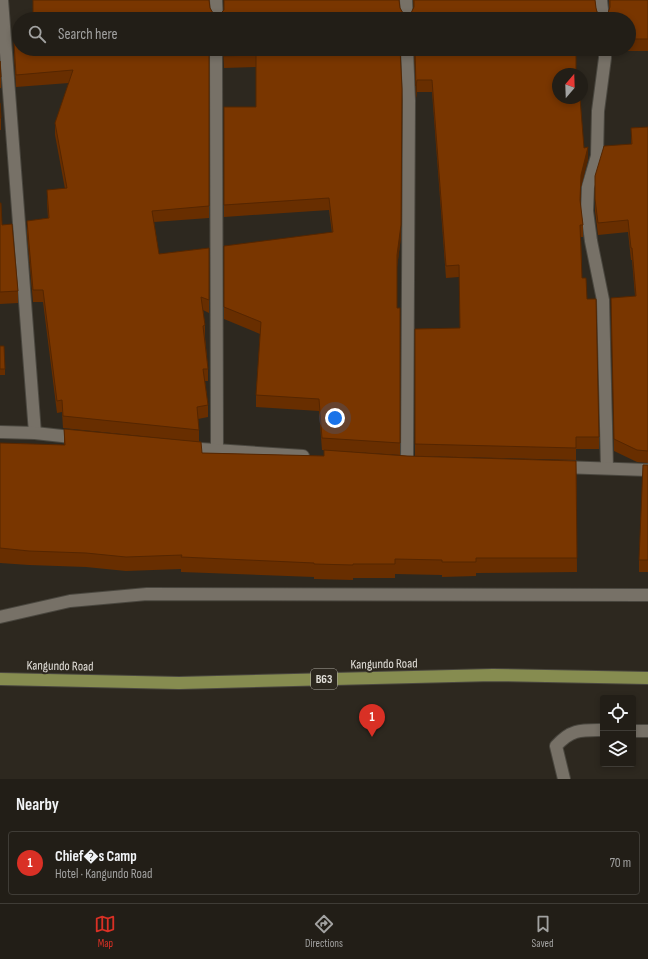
<!DOCTYPE html>
<html lang="en">
<head>
<meta charset="utf-8">
<style>
  body { margin:0; font-family:"Sofia Sans Condensed",sans-serif; background:#2e2b24; color:#f1f3f6 }
  .controls { position:absolute; right:12px; bottom:12px; display:grid; overflow:hidden; border-radius:4px; box-shadow:0 2px 6px #0003 }
  .controls button { width:36px; height:36px; display:grid; place-items:center; padding:0; border:0; border-bottom:1px solid #3f3c36; background:#221e17; color:#f1f3f6; font:20px sans-serif }
  .compass { position:absolute; left:552px; top:68px; width:36px; height:36px; border-radius:50%; background:#221e17; box-shadow:0 2px 6px #0003; rotate:19deg }
  .you { position:absolute; left:335px; top:418px; width:14px; height:14px; margin:-10px; border:3px solid #fff; border-radius:50%; background:#1a73e8; box-shadow:0 0 0 6px #1a73e833 }
  .badge { display:grid; place-items:center; width:26px; height:26px; border-radius:50%; background:#d93025; color:#fff; font-size:13px; font-weight:700 }
  .pin { position:absolute; translate:-50% -33px; filter:drop-shadow(0 1px 2px #0008) }
  .pin::after { content:''; position:absolute; top:21px; width:14px; height:12px; background:inherit; clip-path:polygon(0 0,100% 0,50% 100%) }
  .list { margin:0; padding:0; list-style:none }
  h2 { display:flex; justify-content:space-between; align-items:center; height:52px; margin:0; padding:0 16px; font-size:17px }
  h2 small { font-size:13px; font-weight:400; color:#a2a2a1 }
  .list li { display:grid; grid-template-columns:26px 1fr auto; gap:12px; align-items:center; box-sizing:border-box; height:64px; margin:0 8px 8px; padding:0 8px; border:1px solid #3f3c36; border-radius:4px }
  .list b { display:block; font-size:15px; white-space:nowrap }
  .list p { margin:0; font-size:13px; white-space:nowrap; color:#a2a2a1 }
  .list em { font-size:13px; font-style:normal; color:#a2a2a1 }
  .icon { flex:none; width:22px; height:22px; fill:none; stroke:currentColor; stroke-width:2; stroke-linecap:round; stroke-linejoin:round }
  .map { position:relative; flex:none; width:648px; height:779px; overflow:hidden }
  .search { position:absolute; background:#221e17; box-shadow:0 2px 6px #0003; left:12px; right:12px; top:12px; height:44px; display:flex; align-items:center; gap:10px; box-sizing:border-box; padding:0 14px; border-radius:22px; color:#a2a2a1; font-size:15px }
  .sheet { height:124px; background:#221e17 }
  nav { display:flex; justify-content:space-around; align-items:center; box-sizing:border-box; height:56px; border-top:1px solid #3f3c36; background:#221e17; font-size:11px; color:#a2a2a1 }
  nav a { display:grid; justify-items:center; gap:2px }
  nav .on { color:#d93025 }
  .map>svg:first-child { display:block }
  .lines { fill:none; stroke-linecap:round; stroke-linejoin:round }
  .service-casing { stroke:#4a473f; stroke-width:14 }
  .minor-casing { stroke:#4a473f; stroke-width:14 }
  .trunk-casing { stroke:#4a473f; stroke-width:14 }
  .service { stroke:#777167; stroke-width:12 }
  .minor { stroke:#777167; stroke-width:12 }
  .trunk { stroke:#868c50; stroke-width:12 }
  .wall { fill:#682e00 }
  .shaded-wall { fill:#552600 }
  .building { fill:#793600; stroke:#552600 }
  .labels { text-anchor:middle; dominant-baseline:central; stroke-width:4; stroke-linejoin:round; paint-order:stroke }
  .shield { fill:#2d281f; stroke:#aca8a1; stroke-width:1 }
  .shield-label { font-size:12px; font-weight:bold; fill:#e2dfd9 }
  .street-label { font-size:13px; fill:#e2dfd9; stroke:#2d281f }
</style>
</head>
<body>
<div class="map">
<svg width="648" height="779" viewBox="0 0 648 779">
  <rect width="100%" height="100%" fill="#2d281f"/>
  <g class="lines">
    <defs>
      <g id="service">
        <path d="M633,731H648"/>
        <path d="M564,779L556,746C571,729 581,730 603,730"/>
      </g>
      <g id="minor">
        <path d="M2,0L35,433"/>
        <path d="M216,0L217,19"/>
        <path d="M406,0L407,19"/>
        <path d="M601,0L603,19"/>
        <path d="M216,49L217,451"/>
        <path d="M407,49L409,101L407,463"/>
        <path d="M605,49V58L598,111L597,156L588,187L587,211L591,241L603,300L607,468"/>
        <path d="M0,432L35,433L80,438"/>
        <path d="M186,448L303,456"/>
        <path d="M561,467L648,470"/>
        <path d="M0,617L70,601L147,594L648,595"/>
      </g>
      <path id="trunk" d="M0,679L179,683L493,675L648,678"/>
    </defs>
    <use href="#service" class="service-casing"/>
    <use href="#minor" class="minor-casing"/>
    <use href="#trunk" class="trunk-casing"/>
    <use href="#service" class="service"/>
    <use href="#minor" class="minor"/>
    <use href="#trunk" class="trunk"/>
  </g>
  <g class="wall">
    <path d="M33,0L210,8L213,13L217,14L400,8L403,13L407,14L411,13L414,9L413,0H595L596,8L597,12L603,14L608,13L609,9V0H648V51H612V49H629V19H33Z"/>
    <path d="M14,42L209,49V218L154,222L159,254L209,248V313L203,310L205,325V337L208,369V381H205L208,405V417L198,419L199,430V442L63,428L62,412L57,413L43,302H33L27,233V221L48,218L47,202V190L65,189L55,135V123L69,83L16,87L14,54Z"/>
    <path d="M223,49H400L401,237L397,267V308H400V455L322,450L319,411L256,407V395L260,334L224,319V246L332,233L329,210L224,217V107H256V67L224,68Z"/>
    <path d="M414,49H598V52H576L558,74L588,159L581,187L580,203L583,225V237H581L582,278L587,299L599,437V449H576V460L415,456V329L460,328L459,277L446,278L432,92H417L416,98Z"/>
    <path d="M0,61L1,77V88H0Z"/>
    <path d="M0,103L1,118V130H0Z"/>
    <path d="M648,127V463L637,462L614,451L611,310L635,296L632,260H631L628,232L598,235L595,211V199L631,144V128Z"/>
    <path d="M0,203L2,225L18,291V303L0,304Z"/>
    <path d="M0,346L5,369V375H0Z"/>
    <path d="M64,429L202,453L324,456V450L407,456L576,461L577,572L476,573V576L442,577V575L395,574V578H353V580L314,579V577L181,572V569L126,571L86,567L29,565L0,563V443L64,445Z"/>
    <path d="M648,465V572H639V560Z"/>
  </g>
  <g class="shaded-wall">
    <path d="M417,80V92L416,98V86Z"/>
    <path d="M402,89L401,237L397,268Z"/>
    <path d="M588,147V159L581,187L580,212L581,175Z"/>
  </g>
  <g class="building">
    <path d="M33,0H209L210,8L213,13L217,14L221,13L224,10V0H399L400,8L403,13L407,14L411,13L414,7V0H595L596,8L597,12L603,14L608,13L610,7V0H648V39H629V19H33Z"/>
    <path d="M14,42H19V49H209V206L152,211L159,254L209,248V300L201,297L205,325L203,326L208,369H203L208,405L197,407L199,430L63,416L62,400L57,401L43,290H33L27,221L49,218L47,190L67,188L55,123L73,70L16,75Z"/>
    <path d="M224,49H400L402,89L401,225L397,255V308H400V443L322,438L319,399L256,395L261,322L224,307V246L333,232L329,198L224,205V107H256V55L224,56Z"/>
    <path d="M415,49H576V74H558V98H580L584,148L588,147L581,175L580,200L583,225H580L582,278H586L587,299H596L599,437H576V448L415,444V329L460,328L459,265L446,266L432,80H417L416,86Z"/>
    <path d="M0,61L1,77H0Z"/>
    <path d="M0,103L1,118H0Z"/>
    <path d="M648,127V451L637,450L614,439L611,298L636,296L632,248H631L628,220L598,223L595,199V176L604,146L632,144L631,128Z"/>
    <path d="M0,203H1L2,225L12,224L18,291L0,292Z"/>
    <path d="M0,346H4L5,369H0Z"/>
    <path d="M64,429L201,442L202,453L324,456V450L407,456L576,461L577,558H476V562H442V560L395,559V564H353V565L314,564V563L181,557L182,555L126,557L86,553L29,551L0,548V443L65,445Z"/>
    <path d="M643,465H648V560H639Z"/>
  </g>
  <g class="labels">
    <rect class="shield" x="311" y="669" width="26" height="20" rx="3"/>
    <g class="shield-label">
      <text x="324" y="679">B63</text>
    </g>
    <g class="street-label">
      <text transform="translate(384 664) rotate(-1)">Kangundo Road</text>
      <text transform="translate(60 666) rotate(1)">Kangundo Road</text>
    </g>
  </g>
</svg>
<div class="controls">
<button><svg class="icon" aria-label="locate" viewBox="0 0 24 24"><circle cx="12" cy="12" r="6"/><path d="M12 2v4M12 18v4M2 12h4M18 12h4"/></svg></button>
<button><svg class="icon" aria-label="layers" viewBox="0 0 24 24"><path d="M12 4l9 5-9 5-9-5zM3 14l9 5 9-5"/></svg></button>
</div>
<svg class="compass" viewBox="-18 -18 36 36"><path d="M0-13l5 13h-10z" fill="#e53935"/><path d="M0 13l5-13h-10z" fill="#a2a2a1"/></svg>
<div class="you"></div>
<div class="pin badge" style="left:372px;top:737px">1</div>
<div class="search"><svg class="icon" aria-label="search" viewBox="0 0 24 24"><circle cx="10" cy="10" r="6"/><path d="M15 15l6 6"/></svg>Search here</div>
</div>
<section class="sheet">
<h2>Nearby<small></small></h2>
<ul class="list">
<li><span class="badge">1</span><div><b>Chief�s Camp</b><p>Hotel · Kangundo Road</p></div><em>70 m</em></li>
</ul>
</section>
<nav>
<a class="on"><svg class="icon" aria-label="map" viewBox="0 0 24 24"><path d="M3 6l6-2 6 2 6-2v14l-6 2-6-2-6 2zM9 4v14M15 6v14"/></svg>Map</a>
<a><svg class="icon" aria-label="directions" viewBox="0 0 24 24"><path d="M12 3l9 9-9 9-9-9zM9 14v-3h6M13 9l2 2-2 2"/></svg>Directions</a>
<a><svg class="icon" aria-label="saved" viewBox="0 0 24 24"><path d="M7 4h10v16l-5-4-5 4z"/></svg>Saved</a>
</nav>
</body>
</html>
